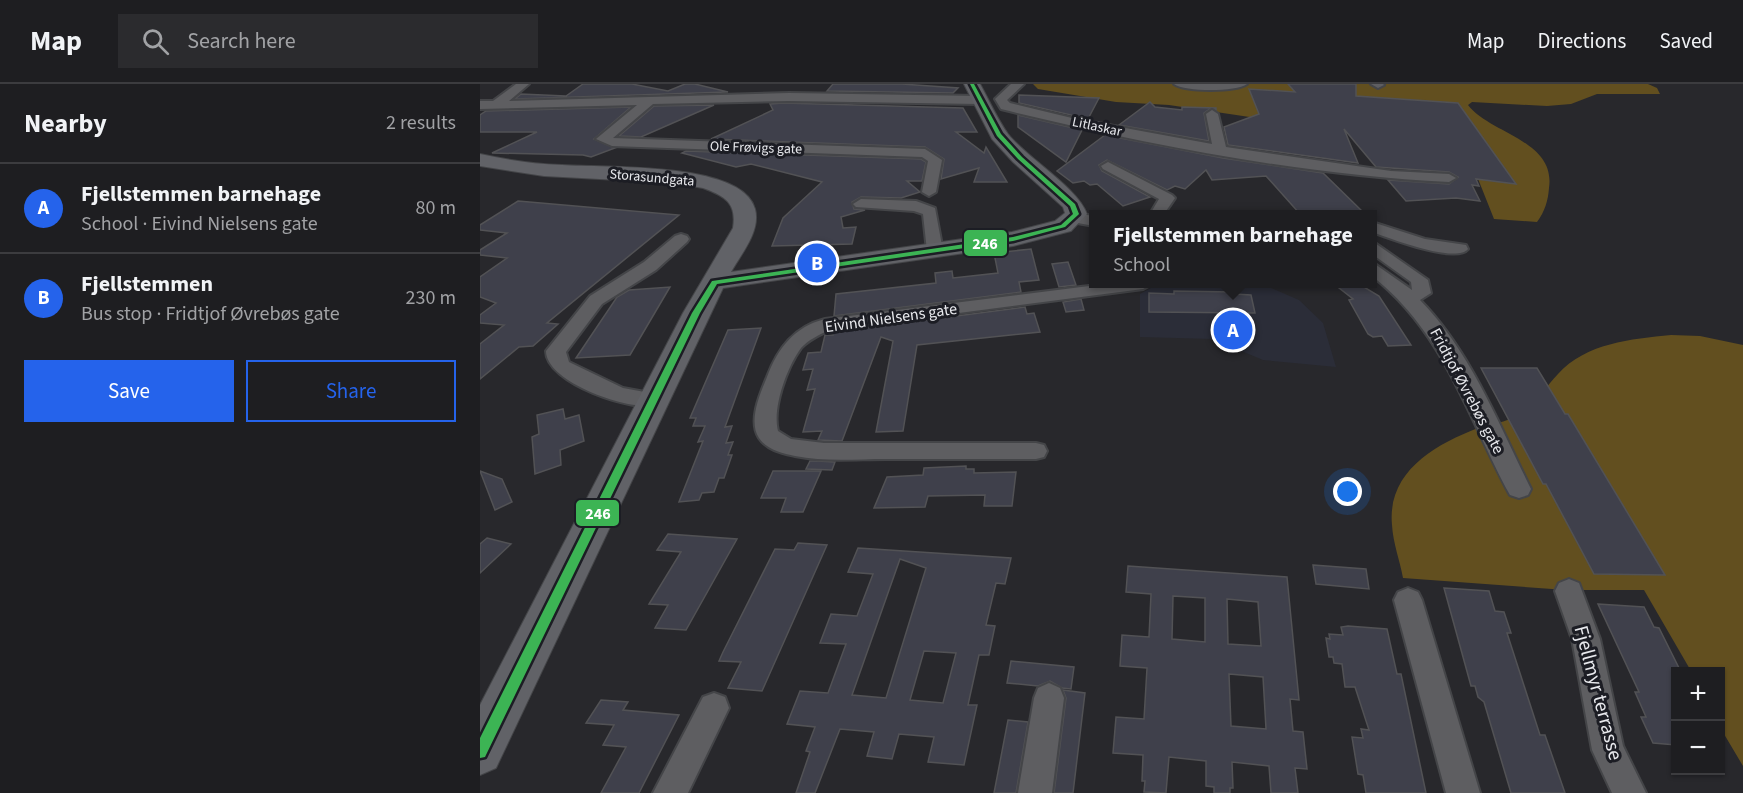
<!DOCTYPE html>
<html lang="en">
<head>
<meta charset="utf-8">
<style>
  body { margin:0; font-family:"Source Sans 3",sans-serif; background:#2b2b2e; color:#f1f3f6 }
  .controls { position:absolute; right:18px; bottom:18px; display:grid; overflow:hidden; border-radius:0px; box-shadow:0 2px 4px #0004 }
  .controls button { width:54px; height:54px; display:grid; place-items:center; padding:0; border:0; border-bottom:2px solid #3c3c3f; background:#1e1e21; color:#f1f3f6; font:30px sans-serif }
  .you { position:absolute; left:868px; top:408px; width:21px; height:21px; margin:-15px; border:4px solid #fff; border-radius:50%; background:#1a73e8; box-shadow:0 0 0 9px #1a73e833 }
  .badge { display:grid; place-items:center; width:39px; height:39px; border-radius:50%; background:#2563eb; color:#fff; font-size:20px; font-weight:700 }
  .pin { position:absolute; translate:-50% -50%; border:3px solid #fff; box-shadow:0 2px 6px #0006 }
  .popup { position:absolute; left:609px; top:126px; width:288px; height:78px; box-sizing:border-box; display:grid; place-content:center; border-radius:0px; background:#1e1e21; filter:drop-shadow(0 2px 4px #0005); font-size:20px; white-space:nowrap; color:#a1a2a5 }
  .popup b { font-size:22px; color:#f1f3f6 }
  .popup::after { content:''; position:absolute; left:50%; top:100%; margin-left:-12px; border:12px solid transparent; border-top-color:#1e1e21 }
  .list { margin:0; padding:0; list-style:none }
  h2 { display:flex; justify-content:space-between; align-items:center; height:78px; margin:0; padding:0 24px; font-size:26px }
  h2 small { font-size:20px; font-weight:400; color:#a1a2a5 }
  .list li { display:grid; grid-template-columns:39px 1fr auto; gap:18px; align-items:center; box-sizing:border-box; height:90px; padding:0 24px; border-top:2px solid #3c3c3f }
  .list b { display:block; font-size:22px; white-space:nowrap }
  .list p { margin:0; font-size:20px; white-space:nowrap; color:#a1a2a5 }
  .list em { font-size:20px; font-style:normal; color:#a1a2a5 }
  .actions { display:flex; gap:12px; padding:18px 24px }
  .actions a { flex:1; padding:14px 0; border:2px solid #2563eb; border-radius:0px; text-align:center; font-size:21px; color:#2563eb }
  .actions .main { background:#2563eb; color:#fff }
  .icon { flex:none; width:33px; height:33px; fill:none; stroke:currentColor; stroke-width:2; stroke-linecap:round; stroke-linejoin:round }
  .map { position:relative; flex:none; width:1263px; height:709px; overflow:hidden }
  header { display:flex; align-items:center; gap:36px; box-sizing:border-box; height:84px; padding:0 30px; background:#1e1e21; border-bottom:2px solid #3c3c3f }
  header strong { font-size:28px }
  nav { display:flex; gap:33px; margin-inline-start:auto; font-size:21px }
  .search { width:420px; height:54px; background:#2b2b2e; display:flex; align-items:center; gap:15px; box-sizing:border-box; padding:0 21px; border-radius:0px; color:#a1a2a5; font-size:22px }
  main { display:flex }
  aside { flex:1; background:#1e1e21 }
  .map>svg:first-child { display:block }
  .built { fill:#2b2d38 }
  .forest { fill:#624f1f }
  .building { fill:#3f404b; stroke:#525255; stroke-width:1.5; fill-rule:evenodd }
  .lines { fill:none; stroke-linecap:round; stroke-linejoin:round }
  .street-casing { stroke:#444548; stroke-width:4 }
  .secondary-casing { stroke:#444548; stroke-width:2 }
  .street { fill:#5e5e61; fill-rule:evenodd }
  .secondary { fill:#616267; fill-rule:evenodd }
  .bus-1-casing { stroke:#1c1d24; stroke-width:5 }
  .bus-1 { fill:#3cb454; fill-rule:evenodd }
  .labels { text-anchor:middle; dominant-baseline:central; stroke-width:6; stroke-linejoin:round; paint-order:stroke }
  .far-street-label { font-size:14px; fill:#e8e9ed; stroke:#1c1d24 }
  .street-label { font-size:16px; fill:#e8e9ed; stroke:#1c1d24 }
  .near-street-label { font-size:20px; fill:#e8e9ed; stroke:#1c1d24 }
  .line-badge { stroke:#1c1d24; stroke-width:2 }
  .badge-label { font-size:16px; text-anchor:middle; font-weight:bold; fill:#fff }
</style>
</head>
<body>
<header>
<strong>Map</strong>
<div class="search"><svg class="icon" aria-label="search" viewBox="0 0 24 24"><circle cx="10" cy="10" r="6"/><path d="M15 15l6 6"/></svg>Search here</div>
<nav><a>Map</a><a>Directions</a><a>Saved</a></nav>
</header>
<main>
<aside>
<h2>Nearby<small>2 results</small></h2>
<ul class="list">
<li><span class="badge">A</span><div><b>Fjellstemmen barnehage</b><p>School · Eivind Nielsens gate</p></div><em>80 m</em></li>
<li><span class="badge">B</span><div><b>Fjellstemmen</b><p>Bus stop · Fridtjof Øvrebøs gate</p></div><em>230 m</em></li>
</ul>
<div class="actions"><a class="main">Save</a><a>Share</a></div>
</aside>
<div class="map">
<svg width="1263" height="709" viewBox="0 0 1263 709">
  <rect width="100%" height="100%" fill="#28282c"/>
  <path class="built" d="M715,200H773L789,203L819,216L843,239L856,283L783,276L733,255L660,253V210L671,204Z"/>
  <g class="forest">
    <path d="M553,0H1168L1177,4L1180,10H1117L1091,20L1067,22L992,18L988,21C1010,50 1076,56 1069,104C1068,117 1065,127 1057,138L1014,135L981,52L783,35L689,21L636,18L558,5Z"/>
    <path d="M1191,251L1220,252L1263,261V682L1241,645L1240,588L1211,587L1164,506H1086L923,494C920,477 913,459 912,441C907,388 954,361 998,344C1011,340 1026,338 1037,332C1054,324 1065,303 1078,290C1106,259 1151,255 1191,251Z"/>
  </g>
  <g class="building">
    <path d="M103,0H152L188,7L205,0H215L248,8L35,15L41,10L86,12Z"/>
    <path d="M353,0H422L478,4L473,9L347,7Z"/>
    <path d="M808,0H876V12L978,19L1036,100L996,95L999,102L992,101L1000,117L976,114L926,117L908,96L969,100L978,93L969,88L896,83L864,45L878,79L748,61L744,43L779,30L769,5L815,8Z"/>
    <path d="M539,11L619,14L608,35L539,19Z"/>
    <path d="M670,18L675,23L702,26V23L736,24V26L731,24L724,29L729,57L639,41Z"/>
    <path d="M303,19L483,24L497,48H476L504,69L506,63L527,98H494L499,84L461,95L464,75L445,63L231,55L293,26L290,20Z"/>
    <path d="M234,21L161,53L139,52L174,22Z"/>
    <path d="M151,23L114,55L135,64L111,73L103,71L12,69L57,48H0V31L6,27Z"/>
    <path d="M538,31L602,46L586,78L538,43Z"/>
    <path d="M625,51L743,74L843,89L885,130H842L839,128L820,130L786,92L732,96L726,86L705,105L695,102L687,106L627,76L619,81L622,87L670,113L643,122L617,100L610,101L604,97L593,99L577,87Z"/>
    <path d="M206,67L441,75L446,78L442,97H427L440,108L421,114L381,113L372,118L374,125L385,126L361,133L363,144L376,143L372,160L292,162L303,134L342,98L271,80L256,83L202,69Z"/>
    <path d="M38,117L199,131L67,239L78,240L53,262L39,263L0,295V260L24,241L0,239V231L16,219L0,213V193L27,174L0,171V166L27,149L0,146V141Z"/>
    <path d="M551,165L559,196L539,198L541,208L354,232L356,210L456,199L455,189L472,187L473,194L518,189L514,169Z"/>
    <path d="M588,178L596,201L579,203L572,180Z"/>
    <path d="M854,200H879L899,212L931,261L908,262L902,252L893,253L888,250L869,216L873,215Z"/>
    <path d="M190,203L150,271L96,274L137,213L149,206Z"/>
    <path d="M694,207L753,208L754,210L771,211L775,229L669,228V209L694,210Z"/>
    <path d="M601,215L604,226L586,228L583,218Z"/>
    <path d="M545,223L547,230L554,229L560,248L437,261L423,347L396,348L413,257L401,253L362,357L338,356L342,347L323,348L335,305L327,306L333,285L323,286L328,269L341,268L345,251H353V248Z"/>
    <path d="M281,244L245,343L252,342L246,359L253,358L248,371H252L244,394H239L234,408L222,409L219,416L199,418L223,357L218,358L225,342H213L216,334H210L248,246Z"/>
    <path d="M1001,284H1057L1085,330H1088L1185,491L1114,490L1066,400H1063Z"/>
    <path d="M83,325L85,335L99,331L104,357L80,366L81,381L55,390L52,353L59,350L57,331Z"/>
    <path d="M330,377H337L355,378L352,386L326,385Z"/>
    <path d="M486,382V385H494V389L536,388L532,422H504L505,411L448,412L445,423L394,424L407,393L443,391L444,384Z"/>
    <path d="M0,387L22,395L32,418L15,426Z"/>
    <path d="M293,387H341L323,428H301L306,414H281Z"/>
    <path d="M188,450L257,455L206,546L175,544L188,521L169,520L201,468L177,466Z"/>
    <path d="M7,454L31,460L0,489V460Z"/>
    <path d="M318,459L347,461L282,607L248,604L261,578L239,577L243,568L295,465L314,466Z"/>
    <path d="M378,464L531,474L525,500L516,499L506,541L515,542L509,571H499L488,621H497L484,681L448,678L454,653L419,650L412,675L387,672L394,648L360,645L335,709H316L330,668L326,667L335,643L307,640L320,607L348,609L366,560L340,559L351,530L377,532L393,490L368,488ZM420,475L446,484L406,614L372,611ZM444,567L476,569L463,619L430,616Z"/>
    <path d="M833,481L886,485L889,505L836,500Z"/>
    <path d="M648,482L807,493L819,616L810,615L813,647L823,648L827,685L815,684L818,709H791L789,682L752,678L753,704H750V709H734V703L726,702V677L689,673L686,709L664,708L665,697H662L663,671L633,669L636,633L664,635L667,584L640,582L642,551L669,553L671,510L646,508ZM693,512L725,514V558L692,555ZM747,515L778,518L781,562L748,560ZM749,590L783,593L786,645L751,642Z"/>
    <path d="M964,504L1009,507L1015,527L1024,528L1031,549H1027L1060,651H1065L1085,709H1031L1004,618L998,613L995,602H991Z"/>
    <path d="M1118,520L1164,523L1174,543L1179,544L1201,588H1196V661L1173,659L1161,633H1166L1155,608H1159Z"/>
    <path d="M868,542L907,545L917,590H921L946,709H886L883,691L878,690L872,653L883,654L881,645L889,646L875,603H865L862,580L854,579L853,573H849L846,554L850,555L849,550L863,551L861,543Z"/>
    <path d="M531,577L594,583L591,605L582,604L570,597L558,602L527,599Z"/>
    <path d="M583,606L605,609L593,709H574L586,614Z"/>
    <path d="M121,616L148,618L143,626L199,631L159,709H121L146,663L123,661L134,641L106,639Z"/>
    <path d="M528,636L548,638L536,709H514Z"/>
  </g>
  <g class="lines">
    <defs>
      <g id="street">
        <path d="M36,0H49L29,17L309,9L499,12L505,16L499,20L309,17L173,20L133,54L445,65L462,76L456,108L449,112L442,108L448,77L442,73L132,62L116,55L157,21L0,25V17H13Z"/>
        <path d="M531,0H544L527,16L530,19L596,35L732,60L726,30L732,26L738,30L746,63L911,87L969,90L976,94L969,98C821,91 664,60 521,25L515,15Z"/>
        <path d="M694,0H767C756,8 705,8 694,0Z"/>
        <path d="M891,0H903L904,1L898,4Z"/>
        <path d="M628,78L692,111L695,114L684,130H670L679,115L623,85L621,82Z"/>
        <path d="M381,115L436,117L455,124L463,167L455,172L447,167L443,130L434,127L376,123L373,120Z"/>
        <path d="M593,129L614,132V142L587,137L585,134L587,131Z"/>
        <path d="M892,138L945,155L986,161L988,165C976,180 909,154 892,148Z"/>
        <path d="M201,150L207,152L209,155L207,158L176,186L122,220L86,268L89,278L143,304L181,311L184,316L181,321C153,329 66,299 66,267L110,212L164,178L195,152Z"/>
        <path d="M892,157L948,196L951,209L940,216C991,268 1019,341 1051,405L1048,411L1039,414L1030,411C988,334 965,249 892,192V178L932,206L931,198L892,170Z"/>
        <path d="M625,200H672L663,205L349,246C339,251 328,256 321,264C307,283 292,324 298,347L311,355L344,359H556L564,361L567,367L564,373L556,375C506,375 456,375 406,375C376,375 344,378 315,372C302,369 287,366 279,354C268,337 280,310 287,293C298,264 314,243 345,235Z"/>
        <path d="M1089,495L1099,499L1120,555L1143,662L1166,709H1132L1112,666L1092,555L1075,507L1079,499Z"/>
        <path d="M928,504L938,508L942,516L1000,709H966L914,516L918,508Z"/>
        <path d="M569,599L580,604L584,614L572,709H538L554,614L558,604Z"/>
        <path d="M234,609L245,613L249,624L208,709H173L223,613Z"/>
      </g>
      <path id="secondary" d="M484,0H500C509,16 517,35 528,50C548,75 597,103 607,130L591,147L533,162L243,204L16,684L0,691V621L203,229L253,144C257,119 245,112 223,104L194,99L64,92L0,82V70C27,76 54,80 82,81C122,84 263,77 275,125C281,147 261,170 251,188L532,148L575,137L585,129L583,123L533,78L512,55Z"/>
    </defs>
    <use href="#street" class="street-casing"/>
    <use href="#secondary" class="secondary-casing"/>
    <use href="#street" class="street"/>
    <use href="#secondary" class="secondary"/>
    <defs>
      <path id="bus-1" d="M490,0H494L521,50L542,73L595,120L599,130L598,131L585,143L533,157L237,200L220,229L5,673L0,674V654L212,229L232,197L533,153L581,141L593,130L590,122L538,75L517,52Z"/>
    </defs>
    <use href="#bus-1" class="bus-1-casing"/>
    <use href="#bus-1" class="bus-1"/>
  </g>
  <g class="labels">
    <g class="far-street-label">
      <text transform="translate(617 43) rotate(12)">Litlaskar</text>
      <text transform="translate(276 64) rotate(2)">Ole Frøvigs gate</text>
      <text transform="translate(172 94) rotate(5)">Storasundgata</text>
    </g>
    <g class="street-label">
      <text transform="translate(411 234) rotate(-8)">Eivind Nielsens gate</text>
      <text transform="translate(987 307) rotate(62)">Fridtjof Øvrebøs gate</text>
    </g>
    <g class="near-street-label">
      <text transform="translate(1118 609) rotate(75)">Fjellmyr terrasse</text>
    </g>
  </g>
  <g class="line-badge">
    <rect x="483" y="145" width="45" height="28" rx="6" fill="#3cb454"/>
    <rect x="95" y="415" width="45" height="28" rx="6" fill="#3cb454"/>
  </g>
  <g class="badge-label">
    <text x="505" y="165">246</text>
    <text x="118" y="435">246</text>
  </g>
</svg>
<div class="controls">
<button>+</button>
<button>−</button>
</div>
<div class="you"></div>
<div class="pin badge" style="left:753px;top:246px">A</div>
<div class="popup"><b>Fjellstemmen barnehage</b>School</div>
<div class="pin badge" style="left:337px;top:179px">B</div>
</div>
</main>
</body>
</html>
